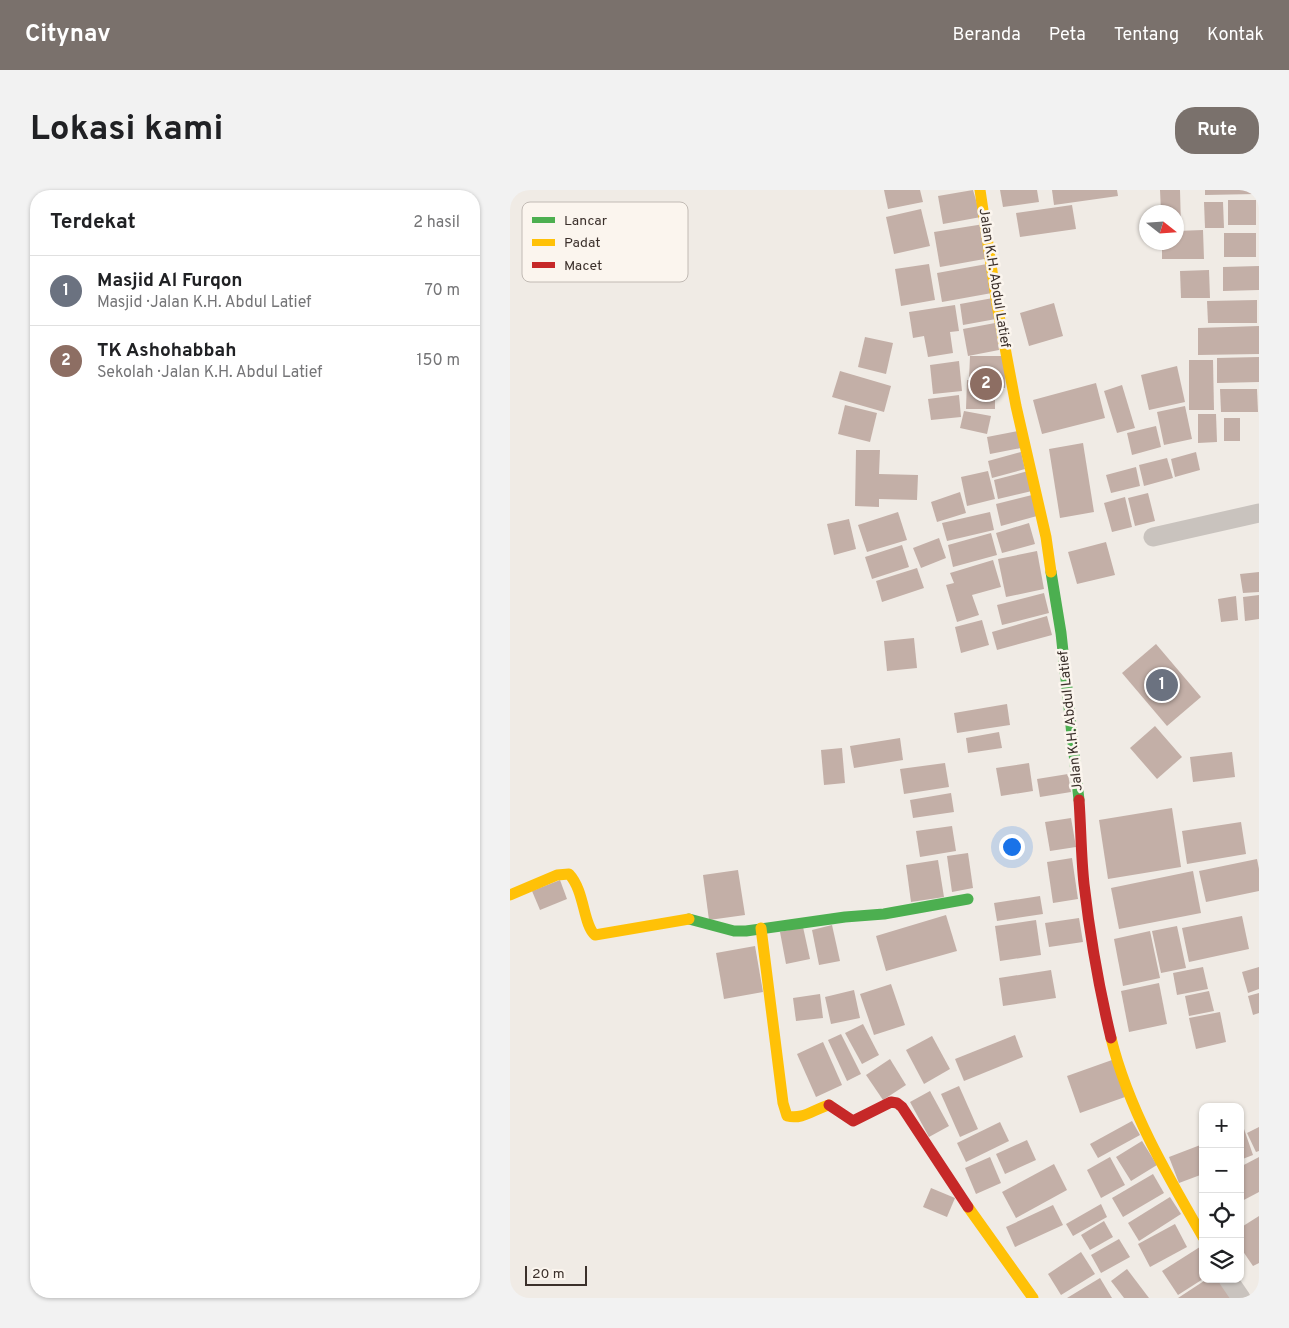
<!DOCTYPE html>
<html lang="id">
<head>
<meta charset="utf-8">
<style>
  body { margin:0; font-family:Overpass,sans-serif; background:#f2f2f2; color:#202124 }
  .controls { position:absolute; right:15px; bottom:15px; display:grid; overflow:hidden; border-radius:10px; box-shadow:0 1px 4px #0004 }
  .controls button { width:45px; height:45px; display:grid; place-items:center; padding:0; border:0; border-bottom:1px solid #e0e0e0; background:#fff; color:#202124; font:25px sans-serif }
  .compass { position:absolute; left:629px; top:15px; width:45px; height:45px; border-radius:50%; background:#fff; box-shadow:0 1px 4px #0004; rotate:107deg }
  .scale { position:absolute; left:15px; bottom:12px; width:62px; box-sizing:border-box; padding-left:5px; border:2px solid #3b302b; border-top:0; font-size:14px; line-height:18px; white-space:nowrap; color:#3b302b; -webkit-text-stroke:4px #fbf5ee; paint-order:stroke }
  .you { position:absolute; left:501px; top:656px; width:18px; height:18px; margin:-12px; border:4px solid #fff; border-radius:50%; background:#1a73e8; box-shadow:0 0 0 8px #1a73e833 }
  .badge { display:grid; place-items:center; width:32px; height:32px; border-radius:50%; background:#7a716c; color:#fff; font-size:16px; font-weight:700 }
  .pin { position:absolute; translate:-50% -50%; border:2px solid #fff; box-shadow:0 1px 5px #0006 }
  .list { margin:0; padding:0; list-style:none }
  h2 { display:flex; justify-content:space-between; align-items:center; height:65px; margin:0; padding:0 20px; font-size:21px }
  h2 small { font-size:16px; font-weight:400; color:#757577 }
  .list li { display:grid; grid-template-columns:32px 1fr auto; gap:15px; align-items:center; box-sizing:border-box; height:70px; padding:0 20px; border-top:1px solid #e0e0e0 }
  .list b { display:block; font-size:19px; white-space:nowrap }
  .list p { margin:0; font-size:16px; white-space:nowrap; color:#757577 }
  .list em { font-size:16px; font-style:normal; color:#757577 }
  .icon { flex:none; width:28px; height:28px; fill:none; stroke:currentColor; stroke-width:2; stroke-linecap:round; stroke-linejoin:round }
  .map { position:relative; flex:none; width:749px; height:1108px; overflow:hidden; border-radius:20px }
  header { display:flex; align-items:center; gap:30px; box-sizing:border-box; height:70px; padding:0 25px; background:#7a716c; color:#fff }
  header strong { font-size:24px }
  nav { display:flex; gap:28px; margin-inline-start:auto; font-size:18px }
  .intro { display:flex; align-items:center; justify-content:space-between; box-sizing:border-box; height:120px; padding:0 30px }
  h1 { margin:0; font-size:35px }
  .button { padding:12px 22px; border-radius:20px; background:#7a716c; color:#fff; font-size:18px; font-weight:700 }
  main { display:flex; gap:30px; padding:0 30px }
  aside { flex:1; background:#fff; border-radius:20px; box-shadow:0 1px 4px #0004 }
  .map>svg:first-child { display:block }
  .building { fill:#c3afa7 }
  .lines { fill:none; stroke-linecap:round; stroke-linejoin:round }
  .street { stroke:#c9c3be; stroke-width:19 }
  .fast { stroke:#4caf50; stroke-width:11 }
  .slow { stroke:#ffc107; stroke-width:11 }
  .jam { stroke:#c62828; stroke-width:11 }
  .labels { text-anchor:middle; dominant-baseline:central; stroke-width:5; stroke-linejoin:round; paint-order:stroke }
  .street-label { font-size:14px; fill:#3b302b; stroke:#fbf5ee }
  .key { fill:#fbf5ee; stroke:#c1bab4; stroke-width:1 }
  .key-label { font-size:14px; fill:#3b302b }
</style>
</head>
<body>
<header>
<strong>Citynav</strong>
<nav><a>Beranda</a><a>Peta</a><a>Tentang</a><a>Kontak</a></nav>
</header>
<div class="intro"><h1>Lokasi kami</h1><a class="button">Rute</a></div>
<main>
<aside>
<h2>Terdekat<small>2 hasil</small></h2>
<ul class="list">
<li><span class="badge" style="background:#6b7280">1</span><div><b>Masjid Al Furqon</b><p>Masjid · Jalan K.H. Abdul Latief</p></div><em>70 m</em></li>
<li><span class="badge" style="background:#8d6e63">2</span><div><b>TK Ashohabbah</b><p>Sekolah · Jalan K.H. Abdul Latief</p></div><em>150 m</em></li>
</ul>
</aside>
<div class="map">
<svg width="749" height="1108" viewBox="0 0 749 1108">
  <rect width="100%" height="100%" fill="#f0ebe5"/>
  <g class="building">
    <path d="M374,0H410L413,12L378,19Z"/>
    <path d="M463,0L471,27L433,34L428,6Z"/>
    <path d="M490,0H527L529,12L493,17Z"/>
    <path d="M542,0H607L608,6L544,15Z"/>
    <path d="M650,0H670L671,37H666V22H651Z"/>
    <path d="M695,0H746V4L695,5Z"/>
    <rect x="718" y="10" width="28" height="25"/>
    <path d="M694,12H713L714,38H695Z"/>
    <path d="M562,15L566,39L510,47L506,23Z"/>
    <path d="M411,19L420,56L384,64L376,27Z"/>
    <path d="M474,34L480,68L430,77L424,42Z"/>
    <path d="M693,40L694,69H652V52H666V41Z"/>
    <rect x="714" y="43" width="32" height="24"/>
    <path d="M419,74L425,110L391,116L385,79Z"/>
    <path d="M477,74L482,103L432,112L427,83Z"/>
    <path d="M749,76V100L713,101V77Z"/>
    <path d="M699,80L700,108H671L670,81Z"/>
    <path d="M483,108L486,129L453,135L450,114Z"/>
    <path d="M747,110V133H698L697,111Z"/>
    <path d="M544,113L553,146L519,156L510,123Z"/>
    <path d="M445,115L449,141L440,142L443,163L418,167L414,146L403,148L399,122Z"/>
    <path d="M485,133L489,160L458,166L453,139Z"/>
    <path d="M749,136V164L688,165V138Z"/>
    <path d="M355,147L383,153L376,184L348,177Z"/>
    <path d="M460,166H496L495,198H485V219H456L457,190H459Z"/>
    <path d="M749,167V192L707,193V168Z"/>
    <path d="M679,170H703L704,220H679Z"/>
    <path d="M449,171L452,201L423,204L420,175Z"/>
    <path d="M667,176L675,212L639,220L631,185Z"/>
    <path d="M330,181L381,196L374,222L322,207Z"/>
    <path d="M586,193L595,228L532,244L523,210Z"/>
    <path d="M612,195L625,238L607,243L594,201Z"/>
    <path d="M710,199H747L748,222H711Z"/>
    <path d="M449,205L451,227L421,230L418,209Z"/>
    <path d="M335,215L367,223L360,252L328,244Z"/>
    <path d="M675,216L682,249L654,255L647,222Z"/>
    <path d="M454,221L481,226L477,244L450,238Z"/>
    <path d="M688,224H706L707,252L688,253Z"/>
    <rect x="714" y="228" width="16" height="23"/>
    <path d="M646,236L651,257L622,265L617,243Z"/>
    <path d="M508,241L511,258L480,264L477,247Z"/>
    <path d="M573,253L584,322L550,328L539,259Z"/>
    <path d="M346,260H370L369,284L408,285L407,310L369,309V317L345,316Z"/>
    <path d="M511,262L515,279L482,288L478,271Z"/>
    <path d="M686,262L690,280L665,287L661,269Z"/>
    <path d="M657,268L663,288L634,296L629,275Z"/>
    <path d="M626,277L630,296L601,303L596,285Z"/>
    <path d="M478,281L485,309L457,316L451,287Z"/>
    <path d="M518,281L522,301L488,309L484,290Z"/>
    <path d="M450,302L456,323L427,332L421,312Z"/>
    <path d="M638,303L645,331L625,336L618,308Z"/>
    <path d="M522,305L527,326L491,336L486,314Z"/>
    <path d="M615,307L622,337L602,342L594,313Z"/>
    <path d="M388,322L397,350L357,362L348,335Z"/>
    <path d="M480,322L484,340L437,351L432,333Z"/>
    <path d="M339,329L346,359L324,365L317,334Z"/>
    <path d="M519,333L525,354L492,363L486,343Z"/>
    <path d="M481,343L487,365L443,377L438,355Z"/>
    <path d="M429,348L436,368L411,378L403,358Z"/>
    <path d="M596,352L605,385L567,394L558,362Z"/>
    <path d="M392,355L399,377L362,389L355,367Z"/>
    <path d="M527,361L534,399L496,407L488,369Z"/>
    <path d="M483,370L491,397L462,405L469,425L447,432L436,395L444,393L440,383Z"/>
    <path d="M407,378L414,398L372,412L366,391Z"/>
    <path d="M749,382V402L733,403L730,384Z"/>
    <path d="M534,403L539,423L492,435L487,415Z"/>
    <path d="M749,405V429L735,431L733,407Z"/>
    <path d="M726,406L728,430L711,432L708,409Z"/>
    <path d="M537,426L542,445L487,460L482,442Z"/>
    <path d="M472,430L479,455L451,463L445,437Z"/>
    <path d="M404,448L407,478L377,481L374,451Z"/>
    <path d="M646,454L691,507L657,536L612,483Z"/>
    <path d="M497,514L500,535L447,543L444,523Z"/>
    <path d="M645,536L672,567L647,589L620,558Z"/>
    <path d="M489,542L492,558L458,563L456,548Z"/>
    <path d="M390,548L393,570L344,578L340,556Z"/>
    <path d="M332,558L335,593L314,595L311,560Z"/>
    <path d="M722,562L725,587L683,592L680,567Z"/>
    <path d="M435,573L439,597L394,604L390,579Z"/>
    <path d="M519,573L523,601L491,606L486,578Z"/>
    <path d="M558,584L561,602L530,607L527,589Z"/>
    <path d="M441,603L444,622L403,628L400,610Z"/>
    <path d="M662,618L671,677L598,689L589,630Z"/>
    <path d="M561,628L566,657L540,661L535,632Z"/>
    <path d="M731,632L736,664L677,674L672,641Z"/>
    <path d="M442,636L446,661L410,667L406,641Z"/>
    <path d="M458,663L463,698L442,702L437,666Z"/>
    <path d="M562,668L568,709L543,713L537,672Z"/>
    <path d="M747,669L749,679V701L696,712L689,681Z"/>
    <path d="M428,670L434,707L401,712L396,675Z"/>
    <path d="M228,680L235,725L199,730L193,685Z"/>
    <path d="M683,681L691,723L609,739L601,698Z"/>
    <path d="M50,690L57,709L30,720L22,701Z"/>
    <path d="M530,706L533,724L487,731L484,713Z"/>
    <path d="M436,725L447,761L376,781L366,746Z"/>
    <path d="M732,726L739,759L679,772L672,738Z"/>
    <path d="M569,728L573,752L539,757L535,733Z"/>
    <path d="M526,730L531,765L490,771L485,736Z"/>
    <path d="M322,735L330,771L309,775L302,740Z"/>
    <path d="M667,736L676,778L651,783L642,741Z"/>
    <path d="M293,737L300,769L276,774L270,742Z"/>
    <path d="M640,741L650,788L613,796L604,749Z"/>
    <path d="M245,756L253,802L214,809L206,763Z"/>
    <path d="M693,777L698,799L667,805L663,783Z"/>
    <path d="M749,777V799L738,803L732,782Z"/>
    <path d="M541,780L546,808L493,816L489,788Z"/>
    <path d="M649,793L657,834L619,842L611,801Z"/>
    <path d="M381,794L395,835L364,845L350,804Z"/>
    <path d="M344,800L350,828L321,834L315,807Z"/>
    <path d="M699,801L704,821L679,826L675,806Z"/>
    <path d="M749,803V823L743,825L738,806Z"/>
    <path d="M310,804L313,828L286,831L283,808Z"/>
    <path d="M710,822L716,852L686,859L679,828Z"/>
    <path d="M353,834L369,865L352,874L335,843Z"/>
    <path d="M331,844L351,884L337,891L318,850Z"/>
    <path d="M505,845L513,867L454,891L445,869Z"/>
    <path d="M422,846L440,879L414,894L396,860Z"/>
    <path d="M313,852L332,895L306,907L287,864Z"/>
    <path d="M380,869L396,895L373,910L356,885Z"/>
    <path d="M602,870L615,907L570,923L557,886Z"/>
    <path d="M449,896L468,939L450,947L431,904Z"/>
    <path d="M420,901L439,936L419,947L400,912Z"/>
    <path d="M622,931L630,945L588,968L580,954Z"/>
    <path d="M490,932L499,951L456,972L447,953Z"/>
    <path d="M749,937V961L746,962L737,943Z"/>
    <path d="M734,939L743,965L730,970V940Z"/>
    <path d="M517,950L526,970L495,984L486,964Z"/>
    <path d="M632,951L647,975L621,991L606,967Z"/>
    <path d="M693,954V984L669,993L659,967Z"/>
    <path d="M480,967L491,993L466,1004L455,978Z"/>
    <path d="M600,967L615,995L591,1008L577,980Z"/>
    <path d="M749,967V1002L730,1012V977Z"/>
    <path d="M544,974L557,1000L506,1028L492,1002Z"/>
    <path d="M643,984L654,1003L613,1027L602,1008Z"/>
    <path d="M421,998L445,1008L437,1027L413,1017Z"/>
    <path d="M660,1007L671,1024L629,1051L618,1033Z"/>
    <path d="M591,1014L597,1027L563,1046L556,1034Z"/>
    <path d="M543,1015L553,1035L505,1057L496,1037Z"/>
    <path d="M749,1026V1073L743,1076L730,1057V1038Z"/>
    <path d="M594,1031L603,1047L580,1060L571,1045Z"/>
    <path d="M665,1034L677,1057L640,1077L628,1054Z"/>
    <path d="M609,1049L620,1067L591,1083L581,1065Z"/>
    <path d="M693,1055V1089L668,1105L652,1081Z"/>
    <path d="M571,1062L585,1084L551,1105L538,1084Z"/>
    <path d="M617,1079L639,1108H614L601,1091Z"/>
    <path d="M590,1088L602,1108H557Z"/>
    <path d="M697,1089H709L721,1108H668Z"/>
  </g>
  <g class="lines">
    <g class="street">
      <path d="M643,347L749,323"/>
      <path d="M718,1089L731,1108"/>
    </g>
    <g class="fast">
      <path d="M541,382L551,443L569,610"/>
      <path d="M179,729L224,741H236L335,727L374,724L458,709"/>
    </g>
    <g class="slow">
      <path d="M470,0L487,115L506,216L536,347L541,382"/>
      <path d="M0,705L47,685L59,684C75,701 73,735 85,745L179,729"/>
      <path d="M251,738L273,913L277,926C293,930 304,919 319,915"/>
      <path d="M601,848C618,918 657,985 693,1047"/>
      <path d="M458,1017L523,1108"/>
    </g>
    <g class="jam">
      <path d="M569,610C571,638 571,666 574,694C580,746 589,798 601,848"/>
      <path d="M319,915L343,931L381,912L387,913L392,917L458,1017"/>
    </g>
  </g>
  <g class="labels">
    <g class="street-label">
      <text transform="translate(484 88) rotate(81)">Jalan K.H. Abdul Latief</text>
      <text transform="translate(561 531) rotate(-96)">Jalan K.H. Abdul Latief</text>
    </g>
  </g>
  <rect x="12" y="12" width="166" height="80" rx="8" class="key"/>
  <rect x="22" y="27" width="23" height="6" fill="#4caf50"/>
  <rect x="22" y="49" width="23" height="7" fill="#ffc107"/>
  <rect x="22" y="72" width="23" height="6" fill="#c62828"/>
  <g class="key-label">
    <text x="54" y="35">Lancar</text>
    <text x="54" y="57">Padat</text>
    <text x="54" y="80">Macet</text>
  </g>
</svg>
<div class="controls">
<button>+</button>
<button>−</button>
<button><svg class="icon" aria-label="locate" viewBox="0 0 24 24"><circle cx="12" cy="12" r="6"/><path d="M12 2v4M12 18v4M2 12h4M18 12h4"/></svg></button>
<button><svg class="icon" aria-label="layers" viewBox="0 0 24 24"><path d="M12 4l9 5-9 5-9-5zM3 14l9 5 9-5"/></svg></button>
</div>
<svg class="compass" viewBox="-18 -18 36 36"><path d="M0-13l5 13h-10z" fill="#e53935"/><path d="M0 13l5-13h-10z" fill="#757577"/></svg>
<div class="scale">20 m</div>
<div class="you"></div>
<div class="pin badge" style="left:652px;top:495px;background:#6b7280">1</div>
<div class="pin badge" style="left:476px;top:194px;background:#8d6e63">2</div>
</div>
</main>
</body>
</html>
